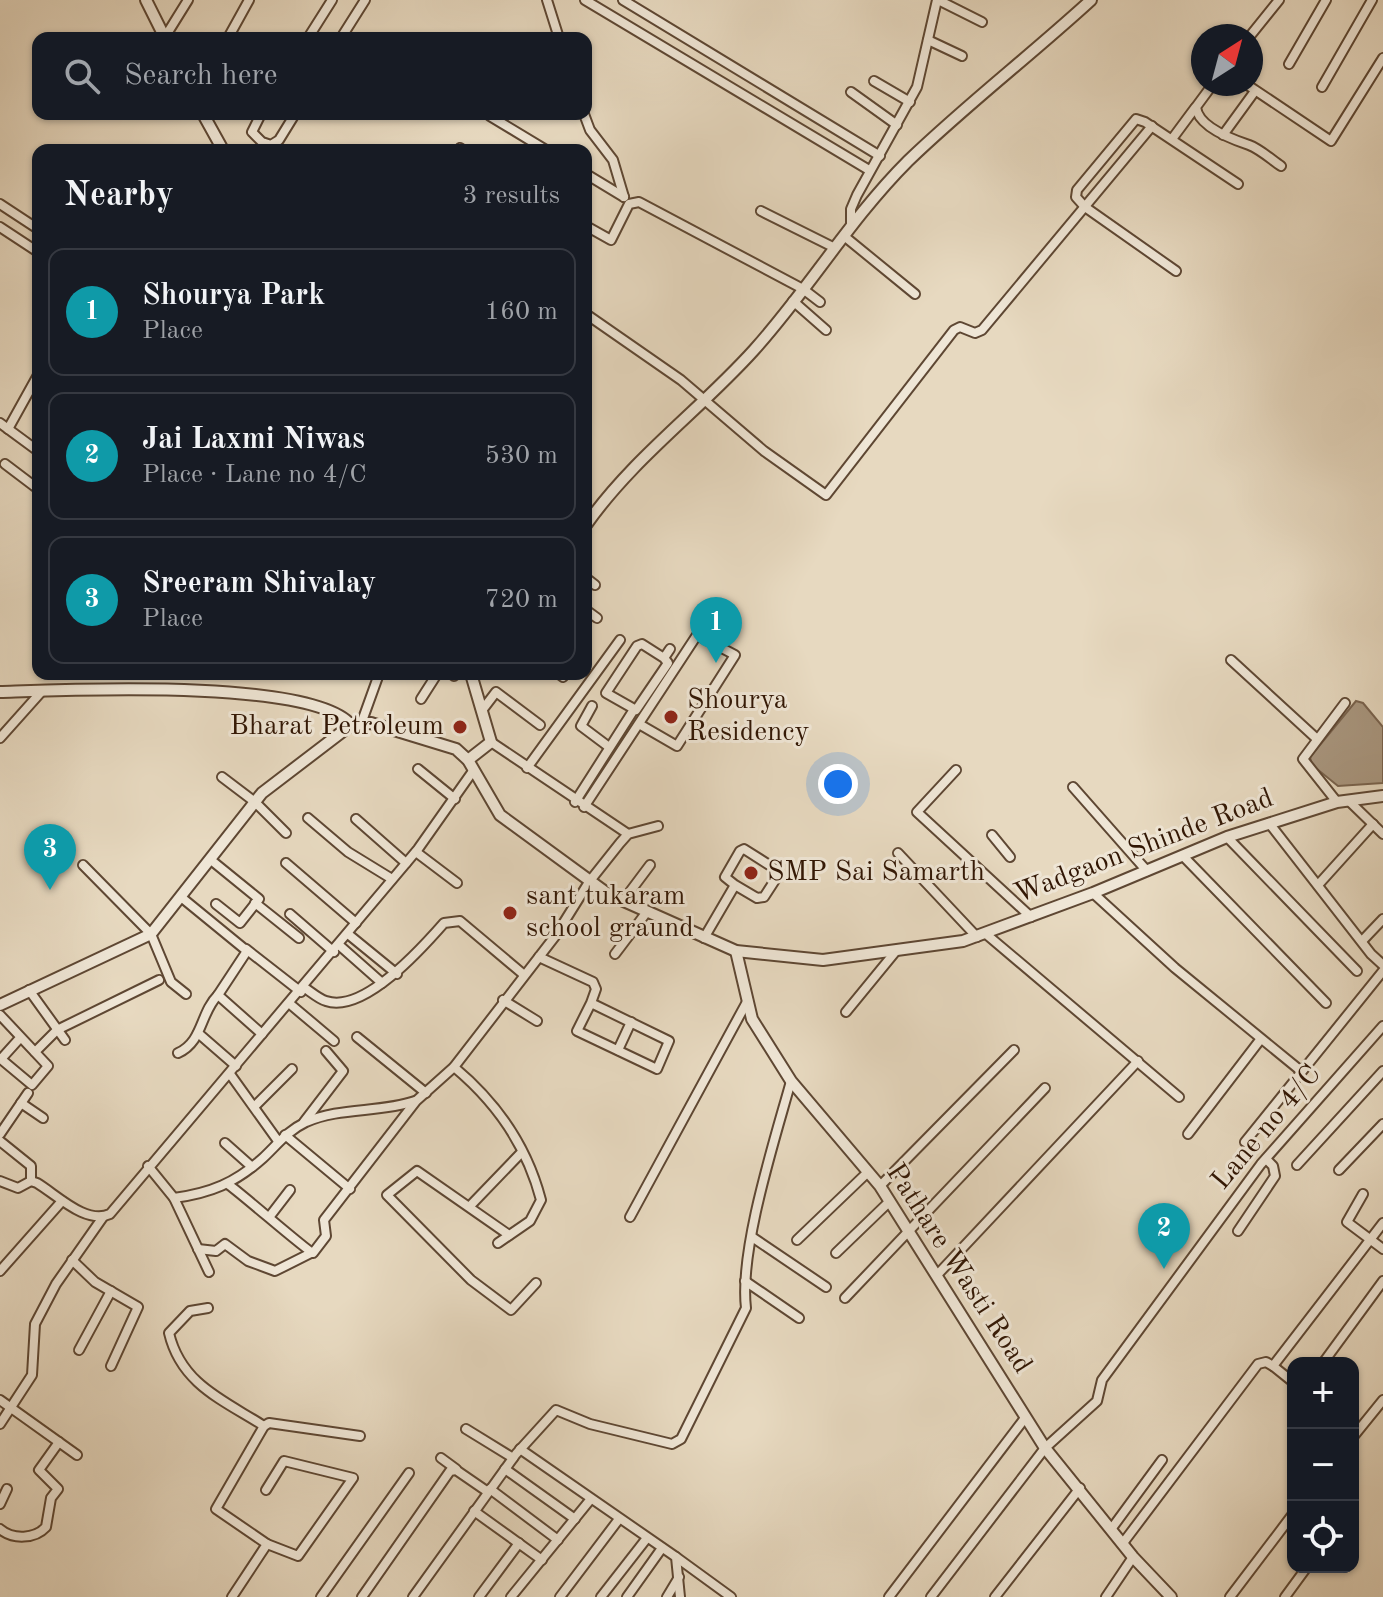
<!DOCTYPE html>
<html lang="en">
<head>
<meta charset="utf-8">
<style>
  body { margin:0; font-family:"Old Standard TT",serif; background:#242831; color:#f1f3f6 }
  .controls { position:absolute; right:24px; bottom:24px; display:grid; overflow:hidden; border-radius:16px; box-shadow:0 2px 6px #0004 }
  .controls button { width:72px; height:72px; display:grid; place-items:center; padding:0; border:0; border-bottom:2px solid #363941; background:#171b24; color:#f1f3f6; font:40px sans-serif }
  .compass { position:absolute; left:1191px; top:24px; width:72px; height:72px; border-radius:50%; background:#171b24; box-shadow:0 2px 6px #0004; rotate:36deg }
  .you { position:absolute; left:838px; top:784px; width:28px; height:28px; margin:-20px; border:6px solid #fff; border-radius:50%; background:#1a73e8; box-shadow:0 0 0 12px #1a73e833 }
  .badge { display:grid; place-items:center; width:52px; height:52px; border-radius:50%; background:#7c3aed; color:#fff; font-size:26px; font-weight:700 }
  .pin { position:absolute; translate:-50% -66px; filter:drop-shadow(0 2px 4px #0008) }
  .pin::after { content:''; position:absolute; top:42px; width:28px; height:24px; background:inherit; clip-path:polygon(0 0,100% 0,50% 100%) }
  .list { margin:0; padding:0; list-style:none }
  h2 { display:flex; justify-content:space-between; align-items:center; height:104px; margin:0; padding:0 32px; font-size:34px }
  h2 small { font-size:26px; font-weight:400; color:#9ea1a6 }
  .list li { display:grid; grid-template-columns:52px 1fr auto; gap:24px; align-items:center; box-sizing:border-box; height:128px; margin:0 16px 16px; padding:0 16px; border:2px solid #363941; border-radius:16px }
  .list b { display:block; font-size:30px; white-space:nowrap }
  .list p { margin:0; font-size:26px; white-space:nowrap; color:#9ea1a6 }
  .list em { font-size:26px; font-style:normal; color:#9ea1a6 }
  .icon { flex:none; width:44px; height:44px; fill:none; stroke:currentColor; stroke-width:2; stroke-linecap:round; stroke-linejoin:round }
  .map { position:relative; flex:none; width:1383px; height:1597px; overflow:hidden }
  .search { position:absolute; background:#171b24; box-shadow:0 2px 6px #0004; left:32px; top:32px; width:560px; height:88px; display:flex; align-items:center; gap:20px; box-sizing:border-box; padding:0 28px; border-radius:16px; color:#9ea1a6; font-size:30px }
  .panel { position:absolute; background:#171b24; box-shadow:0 2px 6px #0004; left:32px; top:144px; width:560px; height:536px; border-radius:16px }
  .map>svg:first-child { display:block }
  .water { fill:#a99780; stroke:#79634e; stroke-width:2 }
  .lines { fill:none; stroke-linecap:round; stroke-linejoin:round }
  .minor-casing { stroke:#5e4733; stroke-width:12 }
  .tertiary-casing { stroke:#5e4733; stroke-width:14 }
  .minor { stroke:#efe6d6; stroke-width:8 }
  .tertiary { stroke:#efe6d6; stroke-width:10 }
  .poi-dot { fill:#8f2418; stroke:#efe6d6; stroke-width:3 }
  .labels { text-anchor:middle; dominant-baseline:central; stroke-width:6; stroke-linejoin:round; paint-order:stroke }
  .poi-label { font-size:28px; fill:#311604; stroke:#efe6d6; text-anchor:start }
  .street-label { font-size:28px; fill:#311604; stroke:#efe6d6 }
</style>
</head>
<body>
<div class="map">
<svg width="1383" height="1597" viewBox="0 0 1383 1597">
  <rect width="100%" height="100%" fill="#e7d9c0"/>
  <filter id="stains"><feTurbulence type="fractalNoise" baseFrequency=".0025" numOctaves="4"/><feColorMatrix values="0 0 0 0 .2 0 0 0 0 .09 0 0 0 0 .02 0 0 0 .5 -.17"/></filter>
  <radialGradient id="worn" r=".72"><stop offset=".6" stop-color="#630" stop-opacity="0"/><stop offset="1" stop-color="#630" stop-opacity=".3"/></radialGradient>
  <path class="water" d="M1356,701L1363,703L1383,727V783L1338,786L1312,765L1310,757Z"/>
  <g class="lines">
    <defs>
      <g id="minor">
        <path d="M547,0L559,38"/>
        <path d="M585,0L869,170"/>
        <path d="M623,0L880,156"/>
        <path d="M938,0L982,22"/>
        <path d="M1250,36L1279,0"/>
        <path d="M165,37L188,0"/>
        <path d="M228,38L249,0"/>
        <path d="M308,38L332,0"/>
        <path d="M341,38L365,0"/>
        <path d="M928,40L962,56"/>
        <path d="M1289,64L1326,0"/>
        <path d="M874,81L910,102"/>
        <path d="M1213,84L1196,107C1198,127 1234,140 1249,145C1260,149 1272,160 1281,166"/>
        <path d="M1246,84L1331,141L1383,58"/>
        <path d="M1322,87L1372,0"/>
        <path d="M851,92L897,125"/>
        <path d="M261,114L252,132L262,142L271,145L279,140L295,114"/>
        <path d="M584,114L590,130L613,160L624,197"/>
        <path d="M490,116L546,150"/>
        <path d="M1223,135L1255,91"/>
        <path d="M1172,139L1195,108"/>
        <path d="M460,148L463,150"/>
        <path d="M586,174L624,197"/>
        <path d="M0,204L38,229"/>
        <path d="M761,211L835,248"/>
        <path d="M586,226L611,240L629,204L639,202L803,289L820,302"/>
        <path d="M0,227L38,252"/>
        <path d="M851,227V209L857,195L917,87L937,0"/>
        <path d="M844,236L915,294"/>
        <path d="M1176,271L1085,207L1076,197L1077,190L1136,119L1145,122L1238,184"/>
        <path d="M793,301L826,330"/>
        <path d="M586,314L681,380L764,451L826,495L954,330L960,327L975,333L982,330L1152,126"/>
        <path d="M0,423L38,451"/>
        <path d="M8,429L38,375"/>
        <path d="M5,464L38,489"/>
        <path d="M586,578L595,585"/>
        <path d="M586,610L597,618"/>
        <path d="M664,658L668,663L636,710L606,693L637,646L642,644L664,658L670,649"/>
        <path d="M1231,660L1317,739"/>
        <path d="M559,674L563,677"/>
        <path d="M454,676L456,674"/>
        <path d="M421,699L437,674"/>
        <path d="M592,706L581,726L609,747"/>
        <path d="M483,709L496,692L540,725"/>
        <path d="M361,724L379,674"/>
        <path d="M0,738L42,691"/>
        <path d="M491,742L628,834"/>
        <path d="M527,768L620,640"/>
        <path d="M418,769L455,799"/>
        <path d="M956,770L917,812L1031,917"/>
        <path d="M222,777L255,802L286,833"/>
        <path d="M1073,787L1147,871"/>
        <path d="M1349,801L1383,834"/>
        <path d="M575,802L633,711"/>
        <path d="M1337,802L1303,759L1345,703"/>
        <path d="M584,807L697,635L735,655L677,746L639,724"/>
        <path d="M308,818L348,852L392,879"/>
        <path d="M356,819L406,863"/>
        <path d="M1269,823L1371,954L1383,965"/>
        <path d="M992,835L1010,857"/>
        <path d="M1227,837L1357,971"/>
        <path d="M416,852L457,883"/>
        <path d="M898,853L977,937"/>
        <path d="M1183,856L1326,1003"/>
        <path d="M211,860L259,899L240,923L216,904"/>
        <path d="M286,863L356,923"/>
        <path d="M83,865L151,934L171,982L186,994"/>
        <path d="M1318,885L1373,824"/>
        <path d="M1093,893L1175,968L1301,1071"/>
        <path d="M181,897L247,951L218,995L262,1034"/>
        <path d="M623,901L650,865"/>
        <path d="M255,903L299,938"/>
        <path d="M290,914L334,952"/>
        <path d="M348,934L397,974"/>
        <path d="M986,934L1179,1097"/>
        <path d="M704,938L735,885L725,877L740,851L744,849L777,870V877L764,897L757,898L735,885"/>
        <path d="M1362,941L1383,919"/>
        <path d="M339,945L382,983"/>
        <path d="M246,949L301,992"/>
        <path d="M615,954L646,913"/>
        <path d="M539,957L593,982L596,989L591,1003L669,1041L657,1069L577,1031L591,1003"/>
        <path d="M305,988C311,992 319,999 326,1001C364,1014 423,947 444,923L460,921L523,974"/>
        <path d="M29,990L65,1040"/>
        <path d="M503,1000L537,1021"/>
        <path d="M290,1004L334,1041"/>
        <path d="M846,1012L896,951"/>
        <path d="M0,1015L48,1066L32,1085L1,1059L20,1038"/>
        <path d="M198,1033L236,1066"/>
        <path d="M357,1037L426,1093"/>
        <path d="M618,1050L631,1022"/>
        <path d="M35,1052L57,1030L159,980"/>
        <path d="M178,1053C203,1042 200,1013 218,995"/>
        <path d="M454,1067C496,1102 527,1146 541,1200L530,1221L498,1243"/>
        <path d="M230,1074L278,1141"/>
        <path d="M21,1103L43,1118"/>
        <path d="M255,1106L292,1069"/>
        <path d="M304,1122L343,1071L326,1051"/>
        <path d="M0,1134L28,1093"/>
        <path d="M1188,1134L1260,1040"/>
        <path d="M285,1135L350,1189"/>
        <path d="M0,1141L31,1166V1181"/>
        <path d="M1245,1142L1383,971"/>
        <path d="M225,1143L252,1167"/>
        <path d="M1297,1165L1383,1071"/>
        <path d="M148,1166L174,1198L209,1272"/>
        <path d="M1339,1170L1383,1124"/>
        <path d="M0,1181L18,1188L31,1181L37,1183C57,1195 86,1225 110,1214L418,849L473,771"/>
        <path d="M229,1185C242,1194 307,1251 313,1253L326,1236L324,1220L416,1101L454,1067L556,935L589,882L620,843L628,834L658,826"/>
        <path d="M880,1186L1014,1050"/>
        <path d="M1363,1194L1347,1222L1383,1249"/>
        <path d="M174,1198C211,1193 235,1183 263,1158C277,1145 287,1131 306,1122C340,1107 380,1113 415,1101"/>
        <path d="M470,1206L521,1153"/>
        <path d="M270,1216L290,1190"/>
        <path d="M630,1217L748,1000"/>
        <path d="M1238,1231L1275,1176L1273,1166L1266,1159"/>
        <path d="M509,1235L417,1171L387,1195L471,1280L511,1310L536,1283"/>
        <path d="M752,1237L826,1287"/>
        <path d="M797,1240L868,1172"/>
        <path d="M198,1249L216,1251L225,1244L248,1261L275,1271L311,1253"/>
        <path d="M836,1253L890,1201"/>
        <path d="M72,1260L95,1282L138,1307L111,1366"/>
        <path d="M0,1271L62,1201"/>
        <path d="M938,1274L1138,1061"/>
        <path d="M745,1281L799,1318"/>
        <path d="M845,1298L1045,1088"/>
        <path d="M208,1308L190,1311L169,1333C181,1384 223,1400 264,1426"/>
        <path d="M79,1350L111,1291"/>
        <path d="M1323,1363L1383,1281"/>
        <path d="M1273,1366L1293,1382"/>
        <path d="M0,1400L77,1455"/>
        <path d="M0,1424L32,1375L35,1324L56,1284L103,1217"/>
        <path d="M466,1429L513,1458"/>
        <path d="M1353,1437L1383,1400"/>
        <path d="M520,1449L676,1557L680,1597"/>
        <path d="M441,1458L456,1469"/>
        <path d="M505,1469L575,1519"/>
        <path d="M490,1489L558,1540"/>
        <path d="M266,1490L284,1461L353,1478L298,1556L267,1544"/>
        <path d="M0,1504L7,1489"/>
        <path d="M474,1511L542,1560"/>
        <path d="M1112,1528L1162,1460"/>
        <path d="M0,1529C13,1540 35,1539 46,1527L51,1498L58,1489L39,1470L59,1442"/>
        <path d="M1123,1543L1258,1364L1266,1362L1273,1366L1383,1223"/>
        <path d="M676,1557L731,1597"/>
        <path d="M232,1597L267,1544L216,1509L264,1426L269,1423L360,1436"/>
        <path d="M321,1597L409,1473"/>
        <path d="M362,1597L450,1471L456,1470L488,1492"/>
        <path d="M413,1597L516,1454L556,1410L590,1424L672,1444L681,1439L746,1308C739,1250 775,1139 791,1081"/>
        <path d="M479,1597L519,1543"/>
        <path d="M511,1597L590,1500"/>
        <path d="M560,1597L619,1519"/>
        <path d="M601,1597L647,1538"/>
        <path d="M627,1597L662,1548"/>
        <path d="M667,1597L679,1577"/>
        <path d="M889,1597L1025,1418"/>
        <path d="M931,1597L1045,1448L1097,1401L1102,1380L1261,1164L1383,1026"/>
        <path d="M995,1597L1080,1488"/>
        <path d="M1106,1597L1133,1557"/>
        <path d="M1230,1597L1293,1514"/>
        <path d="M1285,1597L1307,1567"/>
      </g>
      <g id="tertiary">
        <path d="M146,0L165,38"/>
        <path d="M203,114L223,150"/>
        <path d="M586,525C633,458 700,410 754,350C809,289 850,219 908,161C966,105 1031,55 1091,0"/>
        <path d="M0,692C65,690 312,678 351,725"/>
        <path d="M468,760L491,742L471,674"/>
        <path d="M736,951L752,1019L791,1081L880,1186L1045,1448L1133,1557L1171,1597"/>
        <path d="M0,1005L151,934L262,793L351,725L371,723L456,749L468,760L500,815L608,894L736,951L823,960L963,941L1093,893L1227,837L1337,802L1383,796"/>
      </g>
    </defs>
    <use href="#minor" class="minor-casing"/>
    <use href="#tertiary" class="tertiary-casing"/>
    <use href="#minor" class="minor"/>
    <use href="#tertiary" class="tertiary"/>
  </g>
  <g class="poi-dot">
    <circle cx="671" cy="717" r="8"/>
    <circle cx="460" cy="727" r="8"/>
    <circle cx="751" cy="873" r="8"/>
    <circle cx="510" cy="913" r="8"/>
  </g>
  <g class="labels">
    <g class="poi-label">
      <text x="687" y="701">Shourya<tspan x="687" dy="32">Residency</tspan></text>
      <text x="444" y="727" text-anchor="end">Bharat Petroleum</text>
      <text x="767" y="873">SMP Sai Samarth</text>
      <text x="526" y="897">sant tukaram<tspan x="526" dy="32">school graund</tspan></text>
    </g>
    <g class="street-label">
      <text transform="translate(1144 847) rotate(-21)">Wadgaon Shinde Road</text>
      <text transform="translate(1267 1128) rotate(-50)">Lane no 4/C</text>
      <text transform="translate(958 1269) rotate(57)">Pathare Wasti Road</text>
    </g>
  </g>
  <rect width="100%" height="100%" filter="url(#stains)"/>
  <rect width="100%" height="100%" fill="url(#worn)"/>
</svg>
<div class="controls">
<button>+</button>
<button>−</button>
<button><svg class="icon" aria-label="locate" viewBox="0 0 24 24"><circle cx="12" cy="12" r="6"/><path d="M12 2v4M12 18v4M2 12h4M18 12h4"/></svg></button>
</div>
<svg class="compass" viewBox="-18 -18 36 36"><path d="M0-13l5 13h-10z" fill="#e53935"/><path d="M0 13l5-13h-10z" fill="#9ea1a6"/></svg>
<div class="you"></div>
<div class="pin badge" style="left:716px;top:663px;background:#0f9aa8">1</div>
<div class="pin badge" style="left:1164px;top:1269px;background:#0f9aa8">2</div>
<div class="pin badge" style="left:50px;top:890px;background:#0f9aa8">3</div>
<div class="search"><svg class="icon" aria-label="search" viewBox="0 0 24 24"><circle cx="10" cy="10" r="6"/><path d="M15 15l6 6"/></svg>Search here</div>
<section class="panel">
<h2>Nearby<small>3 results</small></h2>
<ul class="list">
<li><span class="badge" style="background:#0f9aa8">1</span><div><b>Shourya Park</b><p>Place</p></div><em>160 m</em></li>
<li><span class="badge" style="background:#0f9aa8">2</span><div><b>Jai Laxmi Niwas</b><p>Place · Lane no 4/C</p></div><em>530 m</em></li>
<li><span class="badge" style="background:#0f9aa8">3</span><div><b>Sreeram Shivalay</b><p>Place</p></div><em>720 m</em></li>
</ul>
</section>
</div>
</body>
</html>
